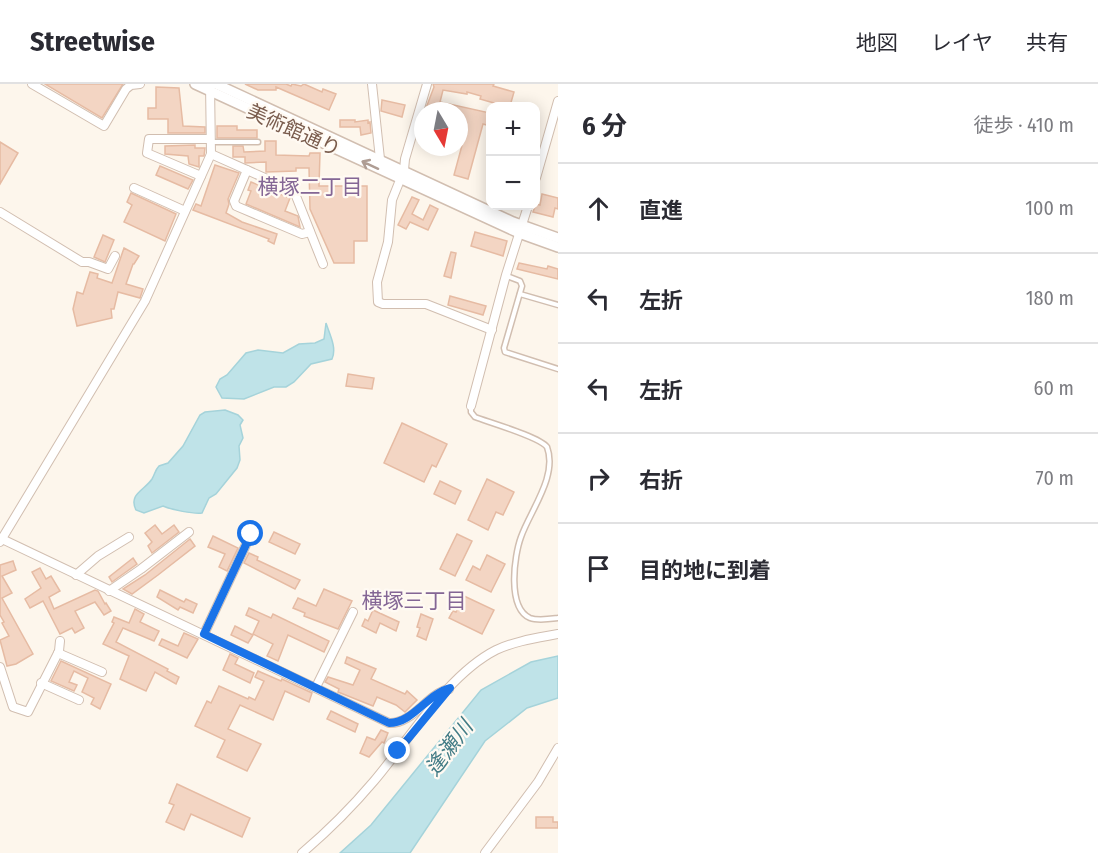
<!DOCTYPE html>
<html lang="ja">
<head>
<meta charset="utf-8">
<style>
  body { margin:0; font-family:"Fira Sans Condensed","Noto Sans JP",sans-serif; background:#f7f7f7; color:#2b2b33 }
  .controls { position:absolute; right:18px; top:18px; display:grid; overflow:hidden; border-radius:12px; box-shadow:0 3px 15px #0003 }
  .controls button { width:54px; height:54px; display:grid; place-items:center; padding:0; border:0; border-bottom:2px solid #e1e1e2; background:#fff; color:#2b2b33; font:30px sans-serif }
  .compass { position:absolute; left:414px; top:18px; width:54px; height:54px; border-radius:50%; background:#fff; box-shadow:0 3px 15px #0003; rotate:170deg }
  .stop { position:absolute; width:18px; height:18px; margin:-14px; border:4px solid #1a73e8; border-radius:50%; background:#fff }
  .stop.end { background:#1a73e8; border-color:#fff; box-shadow:0 2px 6px #0008 }
  .list { margin:0; padding:0; list-style:none }
  h2 { display:flex; justify-content:space-between; align-items:center; height:78px; margin:0; padding:0 24px; font-size:26px }
  h2 small { font-size:20px; font-weight:400; color:#7c7c81 }
  .list li { display:grid; grid-template-columns:39px 1fr auto; gap:18px; align-items:center; box-sizing:border-box; height:90px; padding:0 24px; border-top:2px solid #e1e1e2 }
  .list b { display:block; font-size:22px; white-space:nowrap }
  .list em { font-size:20px; font-style:normal; color:#7c7c81 }
  .icon { flex:none; width:33px; height:33px; fill:none; stroke:currentColor; stroke-width:2; stroke-linecap:round; stroke-linejoin:round }
  .map { position:relative; flex:none; width:558px; height:769px; overflow:hidden }
  header { display:flex; align-items:center; gap:36px; box-sizing:border-box; height:84px; padding:0 30px; background:#fff; border-bottom:2px solid #e1e1e2 }
  header strong { font-size:28px }
  nav { display:flex; gap:33px; margin-inline-start:auto; font-size:21px }
  main { display:flex }
  aside { flex:1; background:#fff }
  .map>svg:first-child { display:block }
  .water { fill:#bfe3e8; stroke:#a5d3da; stroke-width:1.5 }
  .building { fill:#f3d5c3; stroke:#e6bba3; stroke-width:1.5 }
  .lines { fill:none; stroke-linecap:round; stroke-linejoin:round }
  .service-casing { stroke:#d1beb0; stroke-width:7 }
  .minor-casing { stroke:#d1beb0; stroke-width:10 }
  .tertiary-casing { stroke:#d1beb0; stroke-width:12 }
  .service { stroke:#fff; stroke-width:4 }
  .minor { stroke:#fff; stroke-width:8 }
  .tertiary { stroke:#fff; stroke-width:9 }
  .oneway { stroke:#af9d94 }
  .route { stroke:#1a73e8; stroke-width:8 }
  .labels { text-anchor:middle; dominant-baseline:central; stroke-width:4.5; stroke-linejoin:round; paint-order:stroke }
  .street-label { font-size:20px; fill:#7a5c4d; stroke:#fffaf3 }
  .neighbourhood-label { font-size:21px; fill:#846695; stroke:#fffaf3 }
  .water-label { font-size:21px; font-style:italic; fill:#437c86; stroke:#fffaf3 }
</style>
</head>
<body>
<header>
<strong>Streetwise</strong>
<nav><a>地図</a><a>レイヤ</a><a>共有</a></nav>
</header>
<main>
<div class="map">
<svg width="558" height="769" viewBox="0 0 558 769">
  <rect width="100%" height="100%" fill="#fdf6ec"/>
  <g class="water">
    <path d="M326,239C330,251 337,264 332,275L311,280L294,298L286,303H274L244,315L222,314L216,303L220,295L227,291L246,269L258,266L283,269L299,260L315,259L324,255Z"/>
    <path d="M225,326L238,331L243,336L240,341L243,354L239,362L240,376L237,384L216,410L209,414L202,429C193,430 172,426 163,422L144,429L136,426C128,410 145,406 152,395C155,390 155,386 159,382L168,379L183,362L200,331L205,328Z"/>
    <path d="M558,572V614L527,624L485,657L410,769H340L371,741L481,606L531,578Z"/>
  </g>
  <g class="building">
    <path d="M45,0H123L102,34Z"/>
    <path d="M245,0H286L291,2L292,0L301,2L304,0L322,8L323,5L336,10L329,26L276,3V6H258Z"/>
    <path d="M433,0H494L493,2L514,8L510,22H497L493,21L494,19L480,15L481,12L467,8V10L443,6L440,18L490,29V42L483,40L468,95L454,91L464,54L459,53L463,35L459,34V27H435L426,24L434,3Z"/>
    <path d="M156,3L179,4L183,42L205,43V49H168V35H148V24H156Z"/>
    <path d="M382,16L405,21L402,33L381,27Z"/>
    <path d="M340,36H355V38L368,36V39L370,38L371,49L361,51L360,43H340Z"/>
    <path d="M217,42H237V46H257V54H217Z"/>
    <path d="M265,57H276V71L309,72L310,69H320L319,102H367V157H354V179H334L310,125L309,84H296V87L266,88V78L245,79V73H233V62H243L244,68L265,67Z"/>
    <path d="M0,58L18,69L0,100Z"/>
    <path d="M195,61V64H205L204,72H199V83L189,80L188,72L165,70V62Z"/>
    <path d="M215,81L239,89L228,115L229,120L226,129L242,138L277,150L274,160L268,157L269,155L193,126L196,120L201,122Z"/>
    <path d="M160,82L193,96L188,105L156,91Z"/>
    <path d="M251,98L290,114L285,127L298,132L300,143L246,120L251,107L248,106Z"/>
    <path d="M131,109L176,130L165,157L124,138L132,121L127,118Z"/>
    <path d="M542,110L558,114V125L555,124L553,133L533,128L536,120L540,121Z"/>
    <path d="M412,113L419,116L412,130L423,136L430,121L438,125L428,146L410,138L406,145L398,141Z"/>
    <path d="M475,148L507,157L503,172L471,162Z"/>
    <path d="M103,151L114,156L105,178L94,173Z"/>
    <path d="M124,164L139,172L134,180H133L126,200L143,205L140,214L118,208L114,225H111L112,234L77,242L73,225L77,208L83,210L90,188L98,190L97,194L112,199Z"/>
    <path d="M451,168L456,169L451,194L444,192Z"/>
    <path d="M519,179L547,185L548,182L558,185V195L517,185Z"/>
    <path d="M450,212L486,222L483,231L448,221Z"/>
    <path d="M348,290L374,294L372,305L346,302Z"/>
    <path d="M402,339L447,360L436,383L432,381L424,398L384,379Z"/>
    <path d="M487,395L514,408L503,431L496,428L488,446L468,436Z"/>
    <path d="M440,397L461,407L455,420L434,410Z"/>
    <path d="M155,441L162,450L174,441L179,448L152,469L148,462L152,458L145,449Z"/>
    <path d="M274,448L300,460L295,470L269,458Z"/>
    <path d="M457,450L472,457L455,492L440,485Z"/>
    <path d="M213,452L238,464L227,487L219,483L225,470L208,463Z"/>
    <path d="M190,455L195,462L158,491L132,510L123,505L145,491Z"/>
    <path d="M249,469L258,473L257,476L300,496L295,505L244,479Z"/>
    <path d="M487,471L505,480L491,508L466,496L473,482L480,486Z"/>
    <path d="M133,474L137,480L112,498L109,493Z"/>
    <path d="M13,477L16,486L2,492L12,509L2,514L33,570L16,580L7,582L0,556L9,552L2,539L4,538L0,531V481Z"/>
    <path d="M40,484L46,495L51,492L60,507L49,513L54,525L95,506L98,507L105,520L106,519L111,527L104,531L95,518L75,527L84,544L75,549L72,544L60,550L43,517L30,524L25,515L41,504L32,488Z"/>
    <path d="M324,505L352,517L338,545L304,532L305,529L293,524L298,514L316,522Z"/>
    <path d="M160,506L184,518L186,515L197,520L193,529L180,523L178,526L157,513Z"/>
    <path d="M464,512L494,526L482,550L449,534L453,527L456,528Z"/>
    <path d="M249,524L271,534L273,530L329,557L324,568L288,551L278,577L267,572L273,560L253,550L259,537L246,531Z"/>
    <path d="M135,525L144,530L140,538L159,547L154,557L123,544L116,558L168,585L167,587L179,593L176,600L155,588L146,607L120,595L129,572L103,560L114,539L112,538L114,533L129,539Z"/>
    <path d="M373,526L399,538L396,547L380,539L376,549L362,542L365,535L368,537Z"/>
    <path d="M421,530L433,535L426,556L417,552L420,544L417,543Z"/>
    <path d="M235,542L253,551L248,559L231,551Z"/>
    <path d="M184,549L198,555L187,574L159,561L162,555L178,562Z"/>
    <path d="M230,570L238,574L235,580L254,589L250,599L223,586Z"/>
    <path d="M347,573L376,585L371,595L405,610L407,607L417,616L405,628L396,621L377,613L373,622L338,608L339,605L325,598L328,593L353,601L360,586L345,579Z"/>
    <path d="M61,577L111,600L100,625L91,620L94,614L82,608L88,594L74,587L69,598L77,601L74,607L51,597Z"/>
    <path d="M258,587L281,597L282,595L312,609L309,618L285,607L273,636L240,621L228,645L261,660L247,687L217,673L225,656L195,642L207,617L211,619L219,602L248,615L249,613L255,616L264,597L255,593Z"/>
    <path d="M331,627L358,640L355,648L327,635Z"/>
    <path d="M381,646L388,649L384,659L382,658L369,673L360,669L367,653L375,656Z"/>
    <path d="M177,700L250,734L242,753L191,730L184,746L166,738L174,721L169,719Z"/>
    <path d="M536,733H553V738H558V744H536Z"/>
  </g>
  <g class="lines">
    <defs>
      <g id="service">
        <path d="M211,58H258"/>
        <path d="M507,192L520,197L522,202L504,264L505,268L558,285"/>
        <path d="M520,210L558,221"/>
        <path d="M471,322V328L475,333C488,338 540,353 547,363C558,392 530,427 521,453C514,472 507,524 530,534C538,537 550,535 558,534"/>
      </g>
      <g id="minor">
        <path d="M32,0L104,42L126,5L131,1L140,0"/>
        <path d="M372,0L380,75"/>
        <path d="M427,0L405,75L404,86L392,116L388,158L377,198L378,218L383,220H426L492,246"/>
        <path d="M211,70L294,107L323,180"/>
        <path d="M247,86L234,117L236,122L302,150L310,148"/>
        <path d="M201,92L147,69L149,55H210"/>
        <path d="M536,94L558,17"/>
        <path d="M134,104L185,127"/>
        <path d="M0,128L82,178H89L108,185L115,172"/>
        <path d="M471,322L506,191L528,122"/>
        <path d="M0,454L389,639C413,640 427,610 449,605"/>
        <path d="M0,458L145,217L211,70L210,0"/>
        <path d="M76,491L98,472L129,453"/>
        <path d="M109,507L141,485L189,448"/>
        <path d="M204,550L251,450"/>
        <path d="M58,569L102,588"/>
        <path d="M0,583L13,623L28,628L59,567L60,557"/>
        <path d="M41,599L79,616"/>
        <path d="M316,603L353,528"/>
        <path d="M302,769C328,747 352,723 374,697C409,656 447,591 496,566C515,557 537,554 558,550"/>
        <path d="M485,769L538,698L558,664"/>
      </g>
      <g id="tertiary">
        <path d="M195,0L519,149L558,163"/>
        <path d="M216,0L513,138L558,154"/>
      </g>
    </defs>
    <use href="#service" class="service-casing"/>
    <use href="#minor" class="minor-casing"/>
    <use href="#tertiary" class="tertiary-casing"/>
    <use href="#service" class="service"/>
    <use href="#minor" class="minor"/>
    <use href="#tertiary" class="tertiary"/>
  </g>
  <defs><path id="oneway-shaft" d="M-6 0H5M1.5-3L5.5 0L1.5 3" fill="none" stroke-width="1.6" stroke-linecap="round" stroke-linejoin="round" transform="scale(1.5)"/></defs>
  <use class="oneway" href="#oneway-shaft" transform="translate(370 81) rotate(-155)"/>
  <g class="lines">
    <path class="route" d="M251,450L204,550L389,639C413,639 427,610 450,604L398,667"/>
  </g>
  <g class="labels">
    <g class="street-label">
      <text transform="translate(294 46) rotate(24)">美術館通り</text>
    </g>
    <g class="neighbourhood-label">
      <text x="310" y="103">横塚二丁目</text>
      <text x="414" y="517">横塚三丁目</text>
    </g>
    <g class="water-label">
      <text transform="translate(449 664) rotate(-53)">逢瀬川</text>
    </g>
  </g>
</svg>
<div class="controls">
<button>+</button>
<button>−</button>
</div>
<svg class="compass" viewBox="-18 -18 36 36"><path d="M0-13l5 13h-10z" fill="#e53935"/><path d="M0 13l5-13h-10z" fill="#7c7c81"/></svg>
<div class="stop" style="left:251px;top:450px"></div>
<div class="stop end" style="left:398px;top:667px"></div>
</div>
<aside>
<h2>6 分<small>徒歩 · 410 m</small></h2>
<ul class="list">
<li><svg class="icon" aria-label="ahead" viewBox="0 0 24 24"><path d="M12 20V5M6 11l6-6 6 6"/></svg><div><b>直進</b></div><em>100 m</em></li>
<li><svg class="icon" aria-label="left" viewBox="0 0 24 24"><path d="M17 20v-9H6M10 6l-5 5 5 5"/></svg><div><b>左折</b></div><em>180 m</em></li>
<li><svg class="icon" aria-label="left" viewBox="0 0 24 24"><path d="M17 20v-9H6M10 6l-5 5 5 5"/></svg><div><b>左折</b></div><em>60 m</em></li>
<li><svg class="icon" aria-label="right" viewBox="0 0 24 24"><path d="M7 20v-9h11M14 6l5 5-5 5"/></svg><div><b>右折</b></div><em>70 m</em></li>
<li><svg class="icon" aria-label="arrive" viewBox="0 0 24 24"><path d="M6 21V4h12l-3 4 3 4H6"/></svg><div><b>目的地に到着</b></div></li>
</ul>
</aside>
</main>
</body>
</html>
